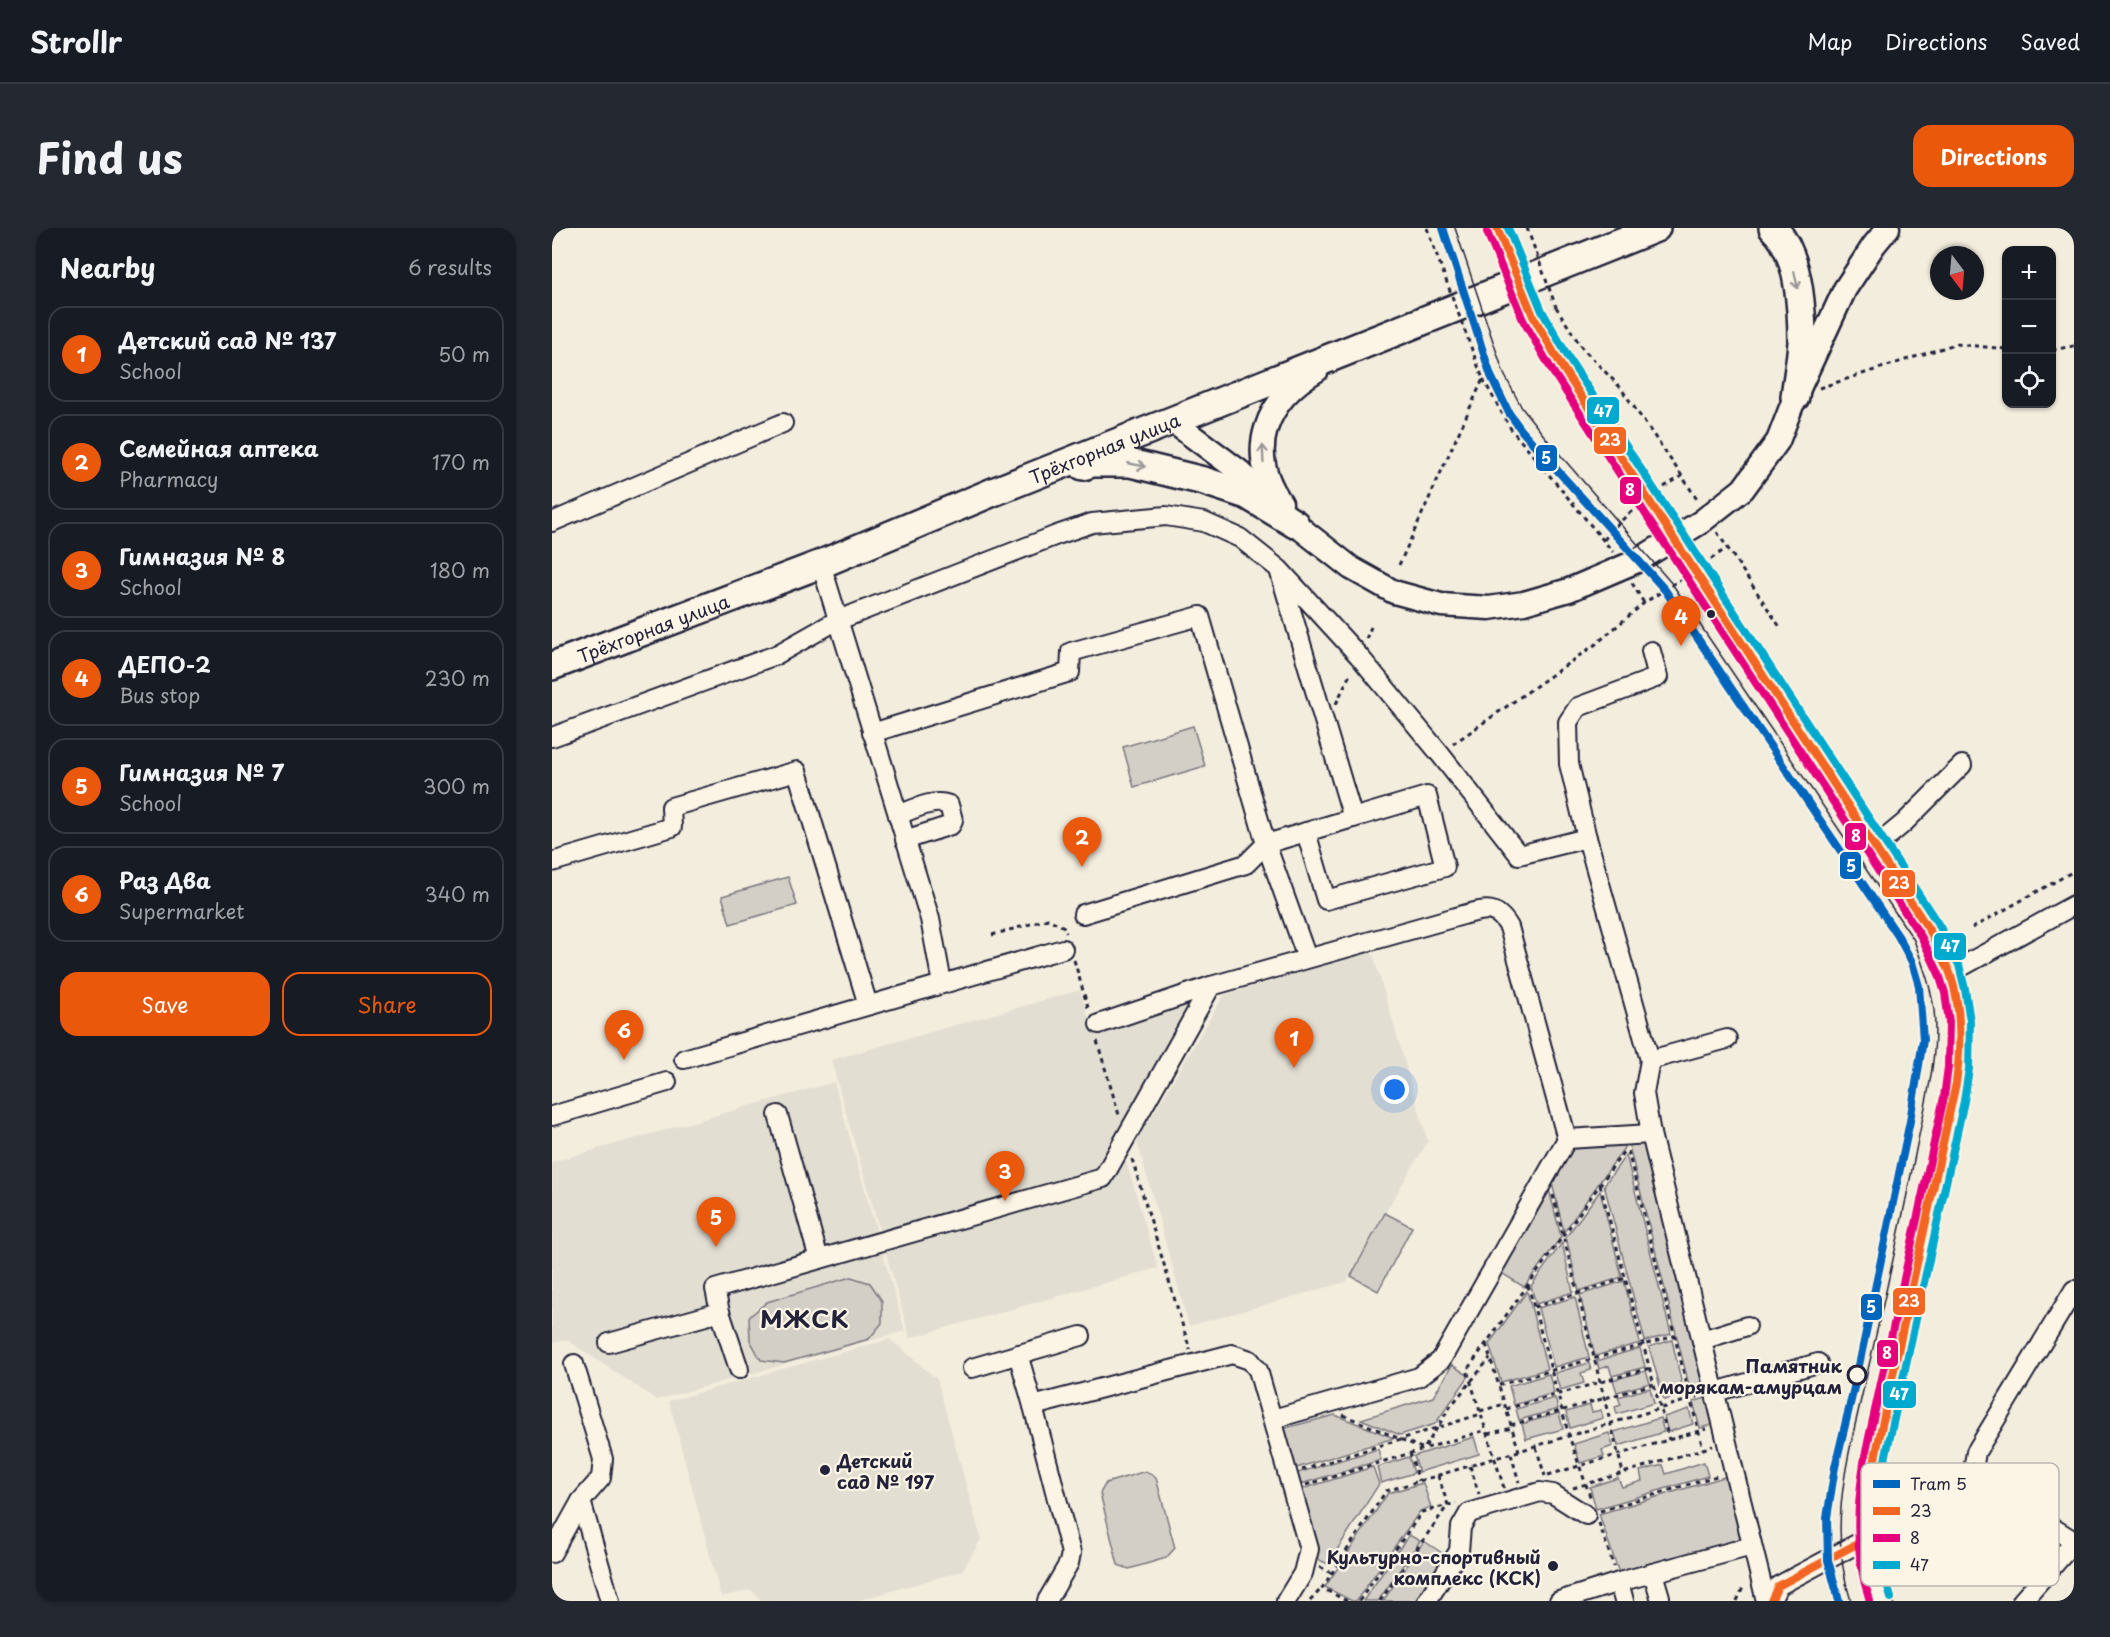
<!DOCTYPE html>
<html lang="en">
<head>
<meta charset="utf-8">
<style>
  body { margin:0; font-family:"Playpen Sans",sans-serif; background:#242831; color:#f1f3f6 }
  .controls { position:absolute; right:18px; top:18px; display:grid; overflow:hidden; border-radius:12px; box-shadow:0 2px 4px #0004 }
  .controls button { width:54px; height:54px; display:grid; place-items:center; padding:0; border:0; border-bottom:2px solid #363941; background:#171b24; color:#f1f3f6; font:30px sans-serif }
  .compass { position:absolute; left:1378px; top:18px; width:54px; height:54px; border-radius:50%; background:#171b24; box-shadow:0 2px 4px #0004; rotate:164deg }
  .you { position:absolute; left:843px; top:862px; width:21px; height:21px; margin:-15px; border:4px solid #fff; border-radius:50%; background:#1a73e8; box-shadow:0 0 0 9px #1a73e833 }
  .badge { display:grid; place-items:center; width:39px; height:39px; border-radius:50%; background:#ea580c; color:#fff; font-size:20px; font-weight:700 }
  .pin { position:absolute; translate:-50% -50px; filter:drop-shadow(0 2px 3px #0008) }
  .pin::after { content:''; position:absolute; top:32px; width:21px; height:18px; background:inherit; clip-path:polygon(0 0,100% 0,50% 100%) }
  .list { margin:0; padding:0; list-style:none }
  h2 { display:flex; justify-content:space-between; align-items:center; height:78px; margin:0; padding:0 24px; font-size:26px }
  h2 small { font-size:20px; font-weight:400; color:#9ea1a6 }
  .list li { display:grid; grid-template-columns:39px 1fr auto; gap:18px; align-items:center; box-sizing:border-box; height:96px; margin:0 12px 12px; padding:0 12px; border:2px solid #363941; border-radius:18px }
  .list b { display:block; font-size:22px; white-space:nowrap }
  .list p { margin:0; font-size:20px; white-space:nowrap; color:#9ea1a6 }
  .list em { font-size:20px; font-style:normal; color:#9ea1a6 }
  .actions { display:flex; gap:12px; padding:18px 24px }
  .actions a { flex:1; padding:14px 0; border:2px solid #ea580c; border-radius:18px; text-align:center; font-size:21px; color:#ea580c }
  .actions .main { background:#ea580c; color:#fff }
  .icon { flex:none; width:33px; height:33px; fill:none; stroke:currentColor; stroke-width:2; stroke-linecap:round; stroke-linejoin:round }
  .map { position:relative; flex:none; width:1522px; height:1373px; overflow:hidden; border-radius:18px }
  header { display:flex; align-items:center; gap:36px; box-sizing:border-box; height:84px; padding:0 30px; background:#171b24; border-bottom:2px solid #363941 }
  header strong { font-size:28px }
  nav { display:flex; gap:33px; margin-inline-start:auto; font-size:21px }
  .intro { display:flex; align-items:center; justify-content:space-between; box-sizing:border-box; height:144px; padding:0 36px }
  h1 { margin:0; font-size:42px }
  .button { padding:15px 27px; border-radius:18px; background:#ea580c; color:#fff; font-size:21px; font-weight:700 }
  main { display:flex; gap:36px; padding:0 36px }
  aside { flex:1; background:#171b24; border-radius:18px; box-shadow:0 2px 4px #0004 }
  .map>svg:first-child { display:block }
  .built { fill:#e3ded2 }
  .green { fill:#d4cfc6; stroke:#7b7880; stroke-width:1.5 }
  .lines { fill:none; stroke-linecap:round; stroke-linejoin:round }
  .minor-casing { stroke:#22223b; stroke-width:22 }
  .major-casing { stroke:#22223b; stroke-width:27 }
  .highway-casing { stroke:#22223b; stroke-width:32 }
  .path { stroke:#22223b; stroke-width:3; stroke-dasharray:4.5 4.5; stroke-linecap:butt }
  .minor { stroke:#fcf5e5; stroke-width:18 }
  .major { stroke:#fcf5e5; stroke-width:22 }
  .highway { stroke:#fcf5e5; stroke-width:27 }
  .tram { stroke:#22223b; stroke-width:1.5 }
  .major-bridge-casing { stroke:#22223b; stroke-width:27; stroke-linecap:butt }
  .path-bridge { stroke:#22223b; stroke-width:3; stroke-dasharray:4.5 4.5; stroke-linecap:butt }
  .major-bridge { stroke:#fcf5e5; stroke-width:22 }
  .bus-1-casing { stroke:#fcf5e5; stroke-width:12 }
  .bus-2-casing { stroke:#fcf5e5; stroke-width:12 }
  .bus-3-casing { stroke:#fcf5e5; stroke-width:12 }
  .bus-1 { stroke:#f26522; stroke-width:8 }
  .bus-2 { stroke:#e5007d; stroke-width:8 }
  .bus-3 { stroke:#00a9ce; stroke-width:8 }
  .tram-1-casing { stroke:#fcf5e5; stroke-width:12 }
  .tram-1 { stroke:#0065bd; stroke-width:8 }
  .oneway { stroke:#9a9698 }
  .bus-dot { fill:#22223b; stroke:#fcf5e5; stroke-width:2 }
  .stop-dot { fill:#fcf5e5; stroke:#22223b; stroke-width:3 }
  .labels { text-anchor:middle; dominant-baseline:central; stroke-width:4.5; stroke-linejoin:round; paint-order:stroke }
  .street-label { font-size:18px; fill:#22223b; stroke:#fcf5e5 }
  .stop-label { font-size:18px; font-weight:bold; fill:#22223b; stroke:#fcf5e5; text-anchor:end }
  .poi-label { font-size:18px; font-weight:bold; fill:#22223b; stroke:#fcf5e5; text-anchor:start }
  .district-label { font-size:24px; font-weight:bold; letter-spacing:1.5px; fill:#22223b; stroke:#fcf5e5 }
  .key { fill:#fcf5e5; stroke:#bbb6b2; stroke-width:1.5 }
  .key-label { font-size:16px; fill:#22223b }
  .line-badge { stroke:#fcf5e5; stroke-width:2 }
  .badge-label { font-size:16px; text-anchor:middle; font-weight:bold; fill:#fff }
</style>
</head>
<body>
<header>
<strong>Strollr</strong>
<nav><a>Map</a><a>Directions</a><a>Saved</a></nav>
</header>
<div class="intro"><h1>Find us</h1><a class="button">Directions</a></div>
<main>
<aside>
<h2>Nearby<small>6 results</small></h2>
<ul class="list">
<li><span class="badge">1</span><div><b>Детский сад № 137</b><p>School</p></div><em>50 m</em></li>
<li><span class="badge">2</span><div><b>Семейная аптека</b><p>Pharmacy</p></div><em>170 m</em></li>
<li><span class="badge">3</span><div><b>Гимназия № 8</b><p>School</p></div><em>180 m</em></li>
<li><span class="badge">4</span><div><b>ДЕПО-2</b><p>Bus stop</p></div><em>230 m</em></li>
<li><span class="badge">5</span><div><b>Гимназия № 7</b><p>School</p></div><em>300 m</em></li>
<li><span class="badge">6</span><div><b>Раз Два</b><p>Supermarket</p></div><em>340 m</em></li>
</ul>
<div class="actions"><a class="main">Save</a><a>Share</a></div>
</aside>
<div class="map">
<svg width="1522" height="1373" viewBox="0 0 1522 1373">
  <rect width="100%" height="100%" fill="#f3edde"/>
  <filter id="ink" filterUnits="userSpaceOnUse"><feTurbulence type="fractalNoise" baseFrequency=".0167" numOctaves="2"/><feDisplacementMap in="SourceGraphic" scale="12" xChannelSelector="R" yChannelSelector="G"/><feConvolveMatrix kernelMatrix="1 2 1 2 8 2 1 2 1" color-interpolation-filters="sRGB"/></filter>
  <g filter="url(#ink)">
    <g class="built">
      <path d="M820,723L876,913L833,985L794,1054L637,1098L585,913L672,767Z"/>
      <path d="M528,762L536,789L632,762L639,791L566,906L606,1040L358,1110L279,832Z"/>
      <path d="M282,854L353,1103L105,1172L15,1112L0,1115V934Z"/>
      <path d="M338,1111L385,1151L429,1311L410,1343L304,1373H210L199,1362L169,1369L117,1173Z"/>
    </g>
    <g class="green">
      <path d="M641,498L653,538L582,559L571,519Z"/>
      <path d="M236,649L245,677L178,696L170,668Z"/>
      <path d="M1070,909L1072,920L1012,1004L998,947L1016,913Z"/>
      <path d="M1096,909L1159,1160L1139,1165L1075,910Z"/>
      <path d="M1074,927L1119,1106L1093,1113L1052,957Z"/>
      <path d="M995,953L1009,1009L972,1059L948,1044Z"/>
      <path d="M1048,963L1070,1049L1027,1063L1014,1009Z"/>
      <path d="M833,985L860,999L826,1063L799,1048Z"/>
      <path d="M1010,1015L1021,1064L984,1076L979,1058Z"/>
      <path d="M299,1049L318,1055L330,1073V1095L317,1111L232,1135L209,1132L198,1112L197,1089L215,1074Z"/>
      <path d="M1072,1053L1088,1115L1043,1128L1028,1067Z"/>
      <path d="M975,1063L995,1141L949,1154L937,1116Z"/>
      <path d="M1023,1069L1037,1129L1002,1139L986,1080Z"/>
      <path d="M1120,1112L1132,1166L1112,1172L1097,1119Z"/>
      <path d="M1088,1120L1093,1139L1060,1148L1057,1138L1047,1141L1045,1133Z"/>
      <path d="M1037,1135L1039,1142L1029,1145L1032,1155L1008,1162L1003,1145Z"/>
      <path d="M900,1137L917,1148L883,1196L848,1207L809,1191L881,1169Z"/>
      <path d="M1094,1143L1098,1155L1065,1164L1061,1152Z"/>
      <path d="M997,1146L1002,1165L962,1177L957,1158Z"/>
      <path d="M1098,1160L1102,1175L1065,1186L1063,1179L1069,1177L1066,1169Z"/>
      <path d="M1160,1168L1167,1195L1148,1200L1141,1174Z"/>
      <path d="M1003,1170L1006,1181L967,1192L964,1181Z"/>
      <path d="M1038,1177L1040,1184L1049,1182L1051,1190L1018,1200L1014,1184Z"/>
      <path d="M1137,1181L1141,1196L1116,1204L1112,1189Z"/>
      <path d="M1007,1185L1011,1201L974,1211L970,1196Z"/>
      <path d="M783,1187L842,1210L738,1242L726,1202Z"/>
      <path d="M1108,1190L1112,1204L1066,1218L1062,1204Z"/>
      <path d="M1057,1205L1061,1218L1050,1222L1052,1228L1028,1235L1022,1216Z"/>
      <path d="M922,1209L927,1226L867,1244L862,1228Z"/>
      <path d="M826,1221L829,1232L742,1258L739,1247Z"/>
      <path d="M857,1229L862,1245L829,1255L825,1239Z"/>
      <path d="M1152,1234L1156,1248L1044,1281L1038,1259L1066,1250L1070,1259L1090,1253L1088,1243L1111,1237L1114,1246Z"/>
      <path d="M821,1239L827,1256L776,1336L763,1330L744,1263Z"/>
      <path d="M594,1243L604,1250L623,1320L614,1330L577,1341L566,1337L548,1265L554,1255Z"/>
      <path d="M1179,1247L1196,1317L1069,1351L1047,1286Z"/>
      <path d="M871,1255L879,1279L868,1283L804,1373H800L773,1359L836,1265Z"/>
      <path d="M857,1307L868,1313L826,1373H811Z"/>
      <path d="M872,1313L899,1331L873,1373H831Z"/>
    </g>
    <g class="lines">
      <defs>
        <g id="minor">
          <path d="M0,294L231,195"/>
          <path d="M269,336L378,691L390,755"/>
          <path d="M1099,423L1106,449L1026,479L1016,494L1017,536L1035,610L1098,832L1092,865L1099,906L1214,1373"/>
          <path d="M320,505L518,444L519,424L648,388L714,616L755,730"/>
          <path d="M0,509L224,427L284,393L505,307L540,295L614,288L652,294L688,310L727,341L807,428L888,526L967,627L1035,610"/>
          <path d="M346,587C360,582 382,570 397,577L401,592L399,597L353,612"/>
          <path d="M754,604L774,672L893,639L875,568L801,590"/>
          <path d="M1323,619L1352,595L1410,537"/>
          <path d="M0,634L120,599L119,579L245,543L316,777"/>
          <path d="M531,686L694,636L714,616L801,590L728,345"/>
          <path d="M1398,745L1522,677"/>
          <path d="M547,796L659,758L911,687C934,681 944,677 957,699L1015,911L889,1132L867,1149L721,1191"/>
          <path d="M132,831L511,721"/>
          <path d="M1098,832L1175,811"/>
          <path d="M226,887L267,1031"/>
          <path d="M0,888L115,854"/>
          <path d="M1015,911L1099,906"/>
          <path d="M1522,1062L1424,1224L1421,1242L1429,1255L1522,1313"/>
          <path d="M168,1084L187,1141"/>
          <path d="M1150,1112L1195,1098"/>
          <path d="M57,1115L168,1084L163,1061L551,950L659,758"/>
          <path d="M466,1126L481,1178"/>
          <path d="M420,1140L529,1108"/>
          <path d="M1163,1164L1266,1135"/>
          <path d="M29,1273L58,1373"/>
          <path d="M0,1325L29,1273L49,1250L51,1231L22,1136"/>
          <path d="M1101,1345L1108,1369"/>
          <path d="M1067,1354L1072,1373"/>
          <path d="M495,1373L517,1335L519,1325L481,1178L680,1126L698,1132L706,1142L757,1321L751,1345L734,1373"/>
          <path d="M875,1373L907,1323L909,1299L917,1285L988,1264L1001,1266L1034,1287"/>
          <path d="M1007,1373L1067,1354L1200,1318"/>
          <path d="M1219,1373L1226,1358L1314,1311"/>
          <path d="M1470,1373L1522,1314"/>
        </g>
        <g id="major">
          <path d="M981,88L1010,139L1123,310L1379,705C1385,719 1394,733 1399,747C1412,788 1409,829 1402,871L1324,1225C1315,1278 1309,1321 1329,1373"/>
          <path d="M620,193L687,243L743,296L799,340L842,364L889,377L937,380L972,375L1017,362L1085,333L1149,294L1191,261L1226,213L1243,169L1293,61L1322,17L1336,0"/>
          <path d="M729,275C693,223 713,173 765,142"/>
        </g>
        <g id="highway">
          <path d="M1221,0C1247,24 1250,79 1250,114C1249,132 1245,151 1243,169"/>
          <path d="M531,238L540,235H578L652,253L695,267L743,296"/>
          <path id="s1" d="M0,438L269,336L446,262L1104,0"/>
        </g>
      </defs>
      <use href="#minor" class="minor-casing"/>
      <use href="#major" class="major-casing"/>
      <use href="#highway" class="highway-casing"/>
      <g class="path">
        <path d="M875,0L878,9"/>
        <path d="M1004,79L1030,120L1068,159L1130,248L1146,273"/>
        <path d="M1500,122L1522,118"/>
        <path d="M931,151L959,201L1061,324"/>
        <path d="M1267,160L1403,116L1454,121"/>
        <path d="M1112,259L1130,248"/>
        <path d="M1165,304L1228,399"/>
        <path d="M1052,312L1059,302L1082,281"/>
        <path d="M1159,331L1175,320"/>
        <path d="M847,337L931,151L917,114"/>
        <path d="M1080,355L1092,375"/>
        <path d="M814,411L819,399"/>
        <path d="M784,476L799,444"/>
        <path d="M901,516L1044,416L1092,375L1129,351"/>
        <path d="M1420,700L1522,643"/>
        <path d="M440,707L496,691L512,699L514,705"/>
        <path d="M522,732L537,783"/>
        <path d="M545,813L567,887"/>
        <path d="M1076,923L1151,1221"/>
        <path d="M580,931L638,1122"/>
        <path d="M1048,957L1117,1212"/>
        <path d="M1001,967L1071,1245"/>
        <path d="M976,1057L1017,1208L1039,1271"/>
        <path d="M982,1079L1074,1050"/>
        <path d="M934,1116L967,1223"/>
        <path d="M947,1157L1123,1108"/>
        <path d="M954,1181L1098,1140"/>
        <path d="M928,1183L953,1176"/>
        <path d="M791,1187L872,1221L898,1179L938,1130"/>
        <path d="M959,1197L1102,1156"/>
        <path d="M936,1206L960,1200"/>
        <path d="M984,1219L993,1248"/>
        <path d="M858,1225L867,1253"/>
        <path d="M959,1226L967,1254"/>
        <path d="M918,1238L927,1266"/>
        <path d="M750,1242L929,1186"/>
        <path d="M996,1247L1154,1201"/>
        <path d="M754,1257L934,1202"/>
        <path d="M952,1260L915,1142L1072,923"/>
        <path d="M1021,1260L1161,1218"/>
        <path d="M1048,1283L1168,1247"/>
        <path d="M1047,1295L1062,1339"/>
        <path d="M768,1339L779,1345"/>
        <path d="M758,1373L770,1360"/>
        <path d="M795,1373L770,1360L834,1263L1146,1169"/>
        <path d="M807,1373L870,1284L904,1275"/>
        <path d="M828,1373L896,1277L886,1248"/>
        <path d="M1185,1373L1192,1357"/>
      </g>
      <use href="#minor" class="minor"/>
      <use href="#major" class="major"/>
      <use href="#highway" class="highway"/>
      <path class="tram" d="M903,0L952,146L970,180L997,214L1121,357L1362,712C1370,735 1379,758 1382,782C1387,830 1372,880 1363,927C1347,1007 1329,1087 1310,1167C1294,1237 1276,1302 1299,1373"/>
      <defs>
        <path id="major-bridge" d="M945,0L981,88"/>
      </defs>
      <use href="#major-bridge" class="major-bridge-casing"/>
      <g class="path-bridge">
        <path d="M975,0L1004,79"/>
        <path d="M878,9L917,114"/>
      </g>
      <use href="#major-bridge" class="major-bridge"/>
      <defs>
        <g id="bus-1">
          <path d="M945,0L981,88L1010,139L1379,705C1385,719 1394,733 1399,748C1410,783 1409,819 1404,855L1324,1225L1317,1269L1314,1311"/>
          <path d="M1219,1373L1226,1358L1314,1311"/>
        </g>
        <path id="bus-2" d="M935,4L971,92L1001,144L1370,710L1387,746L1393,765L1397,794L1396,839L1392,869L1314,1223C1305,1274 1301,1323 1318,1373"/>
        <path id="bus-3" d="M956,0L990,83L1019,134L1388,699L1407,737L1413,761L1418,793L1417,841L1412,873L1334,1227C1326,1278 1322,1319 1339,1370"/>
      </defs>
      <use href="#bus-1" class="bus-1-casing"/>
      <use href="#bus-2" class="bus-2-casing"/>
      <use href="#bus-3" class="bus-3-casing"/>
      <use href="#bus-1" class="bus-1"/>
      <use href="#bus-2" class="bus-2"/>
      <use href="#bus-3" class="bus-3"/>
      <defs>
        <path id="tram-1" d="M891,0L939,148L957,185L970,203L1113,362L1346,708L1360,734L1367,758L1371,812L1358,893L1305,1147L1283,1239L1275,1290L1276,1332L1287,1373"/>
      </defs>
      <use href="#tram-1" class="tram-1-casing"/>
      <use href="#tram-1" class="tram-1"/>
    </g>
    <defs><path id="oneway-shaft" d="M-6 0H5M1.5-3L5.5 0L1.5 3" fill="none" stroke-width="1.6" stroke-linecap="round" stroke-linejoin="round" transform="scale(1.5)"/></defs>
    <g class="oneway">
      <use href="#oneway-shaft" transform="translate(1244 52) rotate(78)"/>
      <use href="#oneway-shaft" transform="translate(711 226) rotate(-93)"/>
      <use href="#oneway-shaft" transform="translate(585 237) rotate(11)"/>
    </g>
  </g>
  <g class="bus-dot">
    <circle cx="1159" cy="386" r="5"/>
    <circle cx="273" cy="1242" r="6"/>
    <circle cx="1001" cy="1338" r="6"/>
  </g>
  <circle class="stop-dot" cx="1305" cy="1147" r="9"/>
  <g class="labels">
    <g class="street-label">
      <text stroke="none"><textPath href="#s1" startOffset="594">Трёхгорная улица</textPath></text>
      <text stroke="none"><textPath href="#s1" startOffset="108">Трёхгорная улица</textPath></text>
    </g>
    <g class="stop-label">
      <text x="1290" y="1137">Памятник<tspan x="1290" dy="21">морякам-амурцам</tspan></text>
    </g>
    <g class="poi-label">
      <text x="285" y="1232">Детский<tspan x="285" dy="21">сад № 197</tspan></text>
      <text x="989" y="1328" text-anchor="end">Культурно-спортивный<tspan x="989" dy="21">комплекс (КСК)</tspan></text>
    </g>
    <g class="district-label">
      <text x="253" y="1090">МЖСК</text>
    </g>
  </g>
  <rect x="1309" y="1235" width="198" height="123" rx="9" class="key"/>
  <rect x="1321" y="1252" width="27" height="8" fill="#0065bd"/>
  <rect x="1321" y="1279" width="27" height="8" fill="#f26522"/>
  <rect x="1321" y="1306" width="27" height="8" fill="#e5007d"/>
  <rect x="1321" y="1333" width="27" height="8" fill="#00a9ce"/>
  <g class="key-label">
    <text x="1358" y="1262">Tram 5</text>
    <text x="1358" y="1289">23</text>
    <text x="1358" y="1316">8</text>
    <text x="1358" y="1343">47</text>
  </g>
  <g class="line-badge">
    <rect x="1034" y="168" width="34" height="29" rx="6" fill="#00a9ce"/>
    <rect x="1041" y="198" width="34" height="29" rx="6" fill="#f26522"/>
    <rect x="983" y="216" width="23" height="28" rx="6" fill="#0065bd"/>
    <rect x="1067" y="248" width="23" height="29" rx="6" fill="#e5007d"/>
    <rect x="1292" y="594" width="23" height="29" rx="6" fill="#e5007d"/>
    <rect x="1287" y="623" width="23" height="29" rx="6" fill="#0065bd"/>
    <rect x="1329" y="641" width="35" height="29" rx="6" fill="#f26522"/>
    <rect x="1381" y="704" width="34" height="29" rx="6" fill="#00a9ce"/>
    <rect x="1340" y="1059" width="34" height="29" rx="6" fill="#f26522"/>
    <rect x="1308" y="1065" width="23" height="28" rx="6" fill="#0065bd"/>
    <rect x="1324" y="1111" width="23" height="29" rx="6" fill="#e5007d"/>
    <rect x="1330" y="1152" width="35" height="29" rx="6" fill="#00a9ce"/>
  </g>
  <g class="badge-label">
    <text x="1051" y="189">47</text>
    <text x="1058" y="218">23</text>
    <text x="994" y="236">5</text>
    <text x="1078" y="268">8</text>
    <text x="1304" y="614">8</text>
    <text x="1299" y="644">5</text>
    <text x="1347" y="661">23</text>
    <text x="1398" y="724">47</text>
    <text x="1357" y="1079">23</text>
    <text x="1319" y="1085">5</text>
    <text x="1335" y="1131">8</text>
    <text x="1347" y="1172">47</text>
  </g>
</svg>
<div class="controls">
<button>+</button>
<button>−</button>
<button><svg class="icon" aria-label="locate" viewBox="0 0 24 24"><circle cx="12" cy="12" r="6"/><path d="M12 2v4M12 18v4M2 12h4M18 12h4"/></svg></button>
</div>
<svg class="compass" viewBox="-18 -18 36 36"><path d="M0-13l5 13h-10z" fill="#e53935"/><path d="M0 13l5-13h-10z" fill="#9ea1a6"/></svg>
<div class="you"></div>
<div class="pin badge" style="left:742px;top:840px">1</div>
<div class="pin badge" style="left:530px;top:639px">2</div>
<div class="pin badge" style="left:453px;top:973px">3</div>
<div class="pin badge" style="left:1129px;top:418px">4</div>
<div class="pin badge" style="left:164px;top:1019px">5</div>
<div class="pin badge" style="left:72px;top:832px">6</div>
</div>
</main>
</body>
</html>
